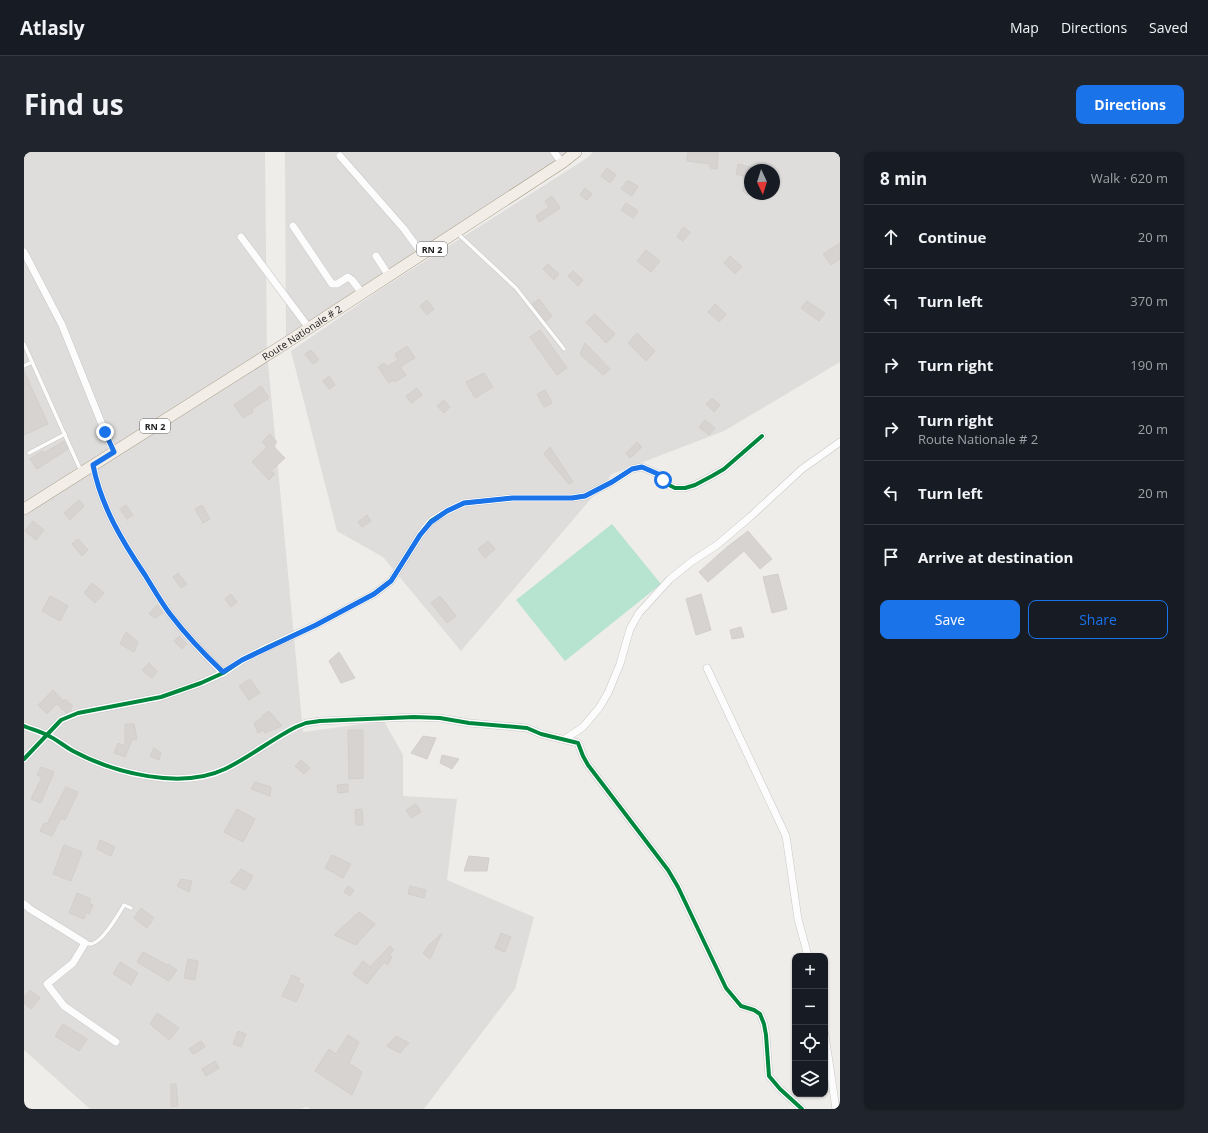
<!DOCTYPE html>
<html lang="en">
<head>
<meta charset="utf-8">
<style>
  body { margin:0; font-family:"Open Sans",sans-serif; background:#20242c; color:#f1f3f6 }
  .controls { position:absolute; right:12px; bottom:12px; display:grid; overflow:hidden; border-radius:8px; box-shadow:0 1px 3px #0004 }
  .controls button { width:36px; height:36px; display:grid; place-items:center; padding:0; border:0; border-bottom:1px solid #363941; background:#171b24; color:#f1f3f6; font:20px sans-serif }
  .compass { position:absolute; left:720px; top:12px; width:36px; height:36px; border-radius:50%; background:#171b24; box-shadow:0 1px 3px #0004; rotate:176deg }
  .stop { position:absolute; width:12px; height:12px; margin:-9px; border:3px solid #1a73e8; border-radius:50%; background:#fff }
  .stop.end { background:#1a73e8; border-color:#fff; box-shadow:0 1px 4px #0008 }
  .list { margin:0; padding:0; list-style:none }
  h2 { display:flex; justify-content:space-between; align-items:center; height:52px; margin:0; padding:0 16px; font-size:17px }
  h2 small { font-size:13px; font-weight:400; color:#9ea1a6 }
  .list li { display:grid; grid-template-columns:26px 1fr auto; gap:12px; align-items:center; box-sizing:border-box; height:64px; padding:0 16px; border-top:1px solid #363941 }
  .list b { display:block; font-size:15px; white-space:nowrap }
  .list p { margin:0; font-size:13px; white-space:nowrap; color:#9ea1a6 }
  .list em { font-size:13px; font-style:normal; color:#9ea1a6 }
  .actions { display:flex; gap:8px; padding:12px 16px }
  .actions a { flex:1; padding:9px 0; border:1px solid #1a73e8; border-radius:8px; text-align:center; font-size:14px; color:#1a73e8 }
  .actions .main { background:#1a73e8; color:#fff }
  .icon { flex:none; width:22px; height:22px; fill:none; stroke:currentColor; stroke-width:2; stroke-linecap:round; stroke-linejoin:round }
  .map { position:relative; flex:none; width:816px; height:957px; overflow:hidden; border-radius:8px }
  header { display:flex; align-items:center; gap:24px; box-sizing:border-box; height:56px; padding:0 20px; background:#171b24; border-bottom:1px solid #363941 }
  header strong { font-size:19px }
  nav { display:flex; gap:22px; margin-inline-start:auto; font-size:14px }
  .intro { display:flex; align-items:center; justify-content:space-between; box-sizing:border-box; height:96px; padding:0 24px }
  h1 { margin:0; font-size:28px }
  .button { padding:10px 18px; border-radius:8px; background:#1a73e8; color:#fff; font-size:14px; font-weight:700 }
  main { display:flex; gap:24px; padding:0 24px }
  aside { flex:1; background:#171b24; border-radius:8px; box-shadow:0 1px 3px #0004 }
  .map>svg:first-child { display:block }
  .residential { fill:#dedddb; fill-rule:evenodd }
  .pitch { fill:#b6e4d1 }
  .building { fill:#d6d3d1; stroke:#d2cfcb }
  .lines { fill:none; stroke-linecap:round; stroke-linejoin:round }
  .lane-casing { stroke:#c8c7c6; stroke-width:4.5 }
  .street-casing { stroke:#c8c7c6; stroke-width:8 }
  .primary-casing { stroke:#a59b86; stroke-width:12 }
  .lane { stroke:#fdfcfc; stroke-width:3.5 }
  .street { stroke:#fdfcfc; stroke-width:7 }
  .primary { stroke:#f2ede7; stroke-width:11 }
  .cycleway-casing { stroke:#fff; stroke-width:6 }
  .cycleway { stroke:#00873e; stroke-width:4 }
  .route { stroke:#1a73e8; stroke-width:5 }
  .labels { text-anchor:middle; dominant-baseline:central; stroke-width:4; stroke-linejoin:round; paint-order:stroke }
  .shield { fill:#fff; stroke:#646464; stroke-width:1 }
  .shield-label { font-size:9px; font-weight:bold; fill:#212121 }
  .street-label { font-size:10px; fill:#212121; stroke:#fff }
</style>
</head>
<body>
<header>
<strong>Atlasly</strong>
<nav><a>Map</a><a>Directions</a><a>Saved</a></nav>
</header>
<div class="intro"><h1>Find us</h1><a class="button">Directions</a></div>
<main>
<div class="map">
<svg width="816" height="957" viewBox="0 0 816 957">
  <rect width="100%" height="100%" fill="#efedea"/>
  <g class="residential">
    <path d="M0,0H241L243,200L279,580L360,569L379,603V644L433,647L423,728L510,765L491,837L400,957H286L283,955L276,957H66L0,898Z"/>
    <path d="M261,0H551L262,184Z"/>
    <path d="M569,0H816V210L700,279L588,322L437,499L359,405L313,379L267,199L357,137L563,6ZM726,18H750V42H726Z"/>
  </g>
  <path class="pitch" d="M588,372L637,432L541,509L492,448Z"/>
  <g class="building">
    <path d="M664,0H694L693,17L686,16V12L663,9Z"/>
    <path d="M714,12L726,15L724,25L712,22Z"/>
    <path d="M583,16L592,23L586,31L577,24Z"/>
    <path d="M726,25V39L724,43L718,39Z"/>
    <path d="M603,29H605L614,34L608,44L597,37Z"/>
    <path d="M561,36L568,42L563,48L556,43Z"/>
    <path d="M528,44L536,56L515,70L512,64L525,55L521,49Z"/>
    <path d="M602,51L614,59L609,66L597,58Z"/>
    <path d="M659,75L666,80L659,89L653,85Z"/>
    <path d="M816,91V107L807,113L799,102Z"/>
    <path d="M622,98L636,109L627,120L613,109Z"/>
    <path d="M706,104L718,115L711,122L700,111Z"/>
    <path d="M524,112L535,122L530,128L519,117Z"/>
    <path d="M549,119L559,128L554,134L544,124Z"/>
    <path d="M515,147L528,164L522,169L508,152Z"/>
    <path d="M403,148L410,157L403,163L396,154Z"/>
    <path d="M783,149L801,161L795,169L777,156Z"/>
    <path d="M691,152L702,162L695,170L684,160Z"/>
    <path d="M571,162L591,182L582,191L562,170Z"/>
    <path d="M516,178L543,216L533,223L506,185Z"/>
    <path d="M613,181L631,199L622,209L604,191Z"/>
    <path d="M561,191L586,217L579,223L556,202Z"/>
    <path d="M383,194L391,206L376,215L382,223L371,230L369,228L365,231L354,215L360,211L363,215L374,208L371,202Z"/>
    <path d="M287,198L295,208L289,212L281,202Z"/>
    <path d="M0,219L24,272L0,283Z"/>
    <path d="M460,221L469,235L451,246L442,230Z"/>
    <path d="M305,224L311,233L305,237L299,229Z"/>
    <path d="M237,234L245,246L228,257L229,260L219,266L210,253Z"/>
    <path d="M393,236L398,243L387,251L382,244Z"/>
    <path d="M521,238L528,251L520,255L513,242Z"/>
    <path d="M688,246L696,253L690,260L682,252Z"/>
    <path d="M420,248L426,255L420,261L413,254Z"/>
    <path d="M681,268L691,276L685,283L675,275Z"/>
    <path d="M246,282L253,290L249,294L261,306L247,319L251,322L245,328L228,310L243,295L238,290Z"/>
    <path d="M40,289L44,297L13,317L6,307L18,299L20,301Z"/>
    <path d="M613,290L618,295L606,306L602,301Z"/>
    <path d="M526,295L549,330L545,332L520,302Z"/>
    <path d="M55,348L60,354L46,368L40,361Z"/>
    <path d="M102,353L109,363L103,367L96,357Z"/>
    <path d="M178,353L186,367L179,371L171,357Z"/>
    <path d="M343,363L347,369L338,375L334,370Z"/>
    <path d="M9,369L20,378L12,388L1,379Z"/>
    <path d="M724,379L748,407L736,417L720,399L684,430L675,420L703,395Z"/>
    <path d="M54,387L64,398L58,404L48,392Z"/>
    <path d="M464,389L471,397L461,406L454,397Z"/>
    <path d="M154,421L163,432L157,436L149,425Z"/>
    <path d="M754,422L763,457L748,461L739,425Z"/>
    <path d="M68,431L80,441L71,451L60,441Z"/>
    <path d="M207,442L213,450L207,455L201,447Z"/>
    <path d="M677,442L687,478L672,483L662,447Z"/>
    <path d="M26,444L44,454L36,469L18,459Z"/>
    <path d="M416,444L432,464L423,471L407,451Z"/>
    <path d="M133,453L139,461L131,466L125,462Z"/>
    <path d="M717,475L720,485L708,487L706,478Z"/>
    <path d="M102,480L114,490L110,500L96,492Z"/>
    <path d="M155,484L163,492L158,497L150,489Z"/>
    <path d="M315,500L331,526L317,531L305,509Z"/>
    <path d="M125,511L133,519L128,526L118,518Z"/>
    <path d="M226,527L236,541L225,548L215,534Z"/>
    <path d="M29,538L39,549L41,547L49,554L46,556L48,558L42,561L33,552L23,562L14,553Z"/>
    <path d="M245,559L258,574L241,581L240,578L234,581L230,571L239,565L238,564Z"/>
    <path d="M101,572H110L113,587L108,588L101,605L90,601L94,591L101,594Z"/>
    <path d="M324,578H339V626L325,627Z"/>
    <path d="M399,584L412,586L403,607L387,601Z"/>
    <path d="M130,596L137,601L135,608L126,604Z"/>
    <path d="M418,603L435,607L428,617L416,611Z"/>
    <path d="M277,608L286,616L280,622L271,614Z"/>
    <path d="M17,615L30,620L17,651L7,647L18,625L13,623Z"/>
    <path d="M231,630L247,635L246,644L227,637Z"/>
    <path d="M324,632V640L314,641L313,633Z"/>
    <path d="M42,635L54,640L41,668L37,666L28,684L16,679L20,671L23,672Z"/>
    <path d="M392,652L397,660L387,666L382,658Z"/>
    <path d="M213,657L231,667L219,690L200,680Z"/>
    <path d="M338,657L339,673H332L331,658Z"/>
    <path d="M76,688L91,695L87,704L73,697Z"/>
    <path d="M40,693L58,700L47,729L29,722Z"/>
    <path d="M308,703L327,712L319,726L301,716Z"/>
    <path d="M445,704L465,706L463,719H440Z"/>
    <path d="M217,717L229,724L221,738L206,730Z"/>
    <path d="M157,727L168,729L165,740L153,734Z"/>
    <path d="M324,734L330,738L326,744L320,740Z"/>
    <path d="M386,734L402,738L400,746L384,742Z"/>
    <path d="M53,741L67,747L65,751L69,753L65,762L62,760L60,767L45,761Z"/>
    <path d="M117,756L130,766L123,776L110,766Z"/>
    <path d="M335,760L351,772L332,793L310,783Z"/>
    <path d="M418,781L406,807L399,801L406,792Z"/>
    <path d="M477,781L487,785L481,800L471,796Z"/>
    <path d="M366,794L370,798L365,803L368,805L364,813L360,810L343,832L329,822L339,809L346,815Z"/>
    <path d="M119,800L143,813L144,812L153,818L145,829L113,810Z"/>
    <path d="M164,807L174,809L171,828L160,826Z"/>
    <path d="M96,810L114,821L107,833L89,822Z"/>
    <path d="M268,823L276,827L274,830L280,833L272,850L258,844Z"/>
    <path d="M6,838L16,846L7,857L0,851V845Z"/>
    <path d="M133,861L155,876L145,888L126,872Z"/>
    <path d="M39,872L63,887L55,899L31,884Z"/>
    <path d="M214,879L222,882L217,895L209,892Z"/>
    <path d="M324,883L335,890L325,911L338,920L328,943L291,919L305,897L312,902Z"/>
    <path d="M372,884L385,891L376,901L363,894Z"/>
    <path d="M177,889L181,895L169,902L165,897Z"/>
    <path d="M191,909L195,916L182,924L178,917Z"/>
    <path d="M147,932H152L154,954L147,955Z"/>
  </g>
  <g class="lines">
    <defs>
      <g id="lane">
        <path d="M433,81L492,136L540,197"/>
        <path d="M0,192L57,319"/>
        <path d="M0,214L8,210"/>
        <path d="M5,301L41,282"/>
        <path d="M61,791C62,791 66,792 67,792C79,790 94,763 100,753L107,756"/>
      </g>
      <g id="street">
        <path d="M530,0L538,11"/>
        <path d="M316,4L380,77L399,103"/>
        <path d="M269,74L308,132H313L324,125L328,128L338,141"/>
        <path d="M217,85L285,176"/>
        <path d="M0,100L38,173L81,280L90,300"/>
        <path d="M352,104L365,124"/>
        <path d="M69,313C77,354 98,389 121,423C129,436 137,450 146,462C162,483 180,502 199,521"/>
        <path d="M683,516L762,684L774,767L784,804"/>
        <path d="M0,574C7,577 15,579 23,583C32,587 40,594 49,599C90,621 157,638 201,617C226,605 248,587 272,575L282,571L296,569L390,565L416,566L445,571L503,576L517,582L554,591L559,604L564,613L644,718L654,735L702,836L717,854L730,858L736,862L740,872L742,883L745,924L756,937L778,957"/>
        <path d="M541,587L559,575L575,556L584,541L596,512L606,477L615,461L646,427L667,410L693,393L726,365L778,317L816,290"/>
        <path d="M0,607L37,568L54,561L137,545L177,531L199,521L218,508L244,495L292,473L350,442L367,429L396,383L407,369L423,359L440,351L488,346H548L561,344L588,330L608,317L618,315L634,322L643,332L651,336H661L671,333L688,324L700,317L738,284"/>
        <path d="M0,752L6,757L61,791L49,811L23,832L40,854L92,890"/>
        <path d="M801,883L812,957"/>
      </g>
      <g id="primary">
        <path id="s1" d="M0,357L262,191L538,11L552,0"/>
      </g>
    </defs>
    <use href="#lane" class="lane-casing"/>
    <use href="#street" class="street-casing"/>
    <use href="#primary" class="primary-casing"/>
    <use href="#lane" class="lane"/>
    <use href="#street" class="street"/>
    <use href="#primary" class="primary"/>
    <defs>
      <g id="cycleway">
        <path d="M0,574C7,577 15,579 23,583C32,587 40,594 49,599C90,621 157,638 201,617C226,605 248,587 272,575L282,571L296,569L390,565L416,566L445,571L503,576L517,582L554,591L559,604L564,613L644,718L654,735L702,836L717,854L730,858L736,862L740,872L742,883L745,924L756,937L778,957"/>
        <path d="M0,607L37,568L54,561L137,545L177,531L199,521L218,508L244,495L292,473L350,442L367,429L396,383L407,369L423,359L440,351L488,346H548L561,344L588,330L608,317L618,315L634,322L643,332L651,336H661L671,333L688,324L700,317L738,284"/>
      </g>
    </defs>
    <use href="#cycleway" class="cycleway-casing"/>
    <use href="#cycleway" class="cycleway"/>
  </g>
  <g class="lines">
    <path class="route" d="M81,280L90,300L69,313C77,354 98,389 121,423C129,436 137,450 146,462C162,483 180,502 199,520L218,508L292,473L350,442L367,429L396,383L407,370L423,359L440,351L488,346H548L561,344L588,330L608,317L618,315L634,322L639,328"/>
  </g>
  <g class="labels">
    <g class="shield">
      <rect x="393" y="90" width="30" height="14" rx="3"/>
      <rect x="116" y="267" width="30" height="14" rx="3"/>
    </g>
    <g class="shield-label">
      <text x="408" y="97">RN 2</text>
      <text x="131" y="274">RN 2</text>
    </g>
    <g class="street-label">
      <text stroke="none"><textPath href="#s1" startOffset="329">Route Nationale # 2</textPath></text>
    </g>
  </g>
</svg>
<div class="controls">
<button>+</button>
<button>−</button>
<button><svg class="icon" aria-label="locate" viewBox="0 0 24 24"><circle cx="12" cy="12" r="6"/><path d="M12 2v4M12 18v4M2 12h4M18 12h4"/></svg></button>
<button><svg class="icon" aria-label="layers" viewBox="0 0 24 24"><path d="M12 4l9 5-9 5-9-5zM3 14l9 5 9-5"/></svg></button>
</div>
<svg class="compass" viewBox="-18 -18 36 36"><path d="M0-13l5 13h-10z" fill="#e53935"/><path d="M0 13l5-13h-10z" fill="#9ea1a6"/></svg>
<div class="stop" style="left:639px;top:328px"></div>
<div class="stop end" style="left:81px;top:280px"></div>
</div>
<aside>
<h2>8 min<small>Walk · 620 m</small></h2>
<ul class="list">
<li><svg class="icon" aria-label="ahead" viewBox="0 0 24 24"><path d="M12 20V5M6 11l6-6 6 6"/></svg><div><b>Continue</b></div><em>20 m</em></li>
<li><svg class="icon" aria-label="left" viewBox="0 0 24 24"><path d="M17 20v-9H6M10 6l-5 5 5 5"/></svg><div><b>Turn left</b></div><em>370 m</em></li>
<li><svg class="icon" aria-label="right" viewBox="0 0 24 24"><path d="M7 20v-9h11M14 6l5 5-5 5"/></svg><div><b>Turn right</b></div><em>190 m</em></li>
<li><svg class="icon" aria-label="right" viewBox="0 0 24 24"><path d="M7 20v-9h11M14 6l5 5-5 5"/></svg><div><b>Turn right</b><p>Route Nationale # 2</p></div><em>20 m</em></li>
<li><svg class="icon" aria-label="left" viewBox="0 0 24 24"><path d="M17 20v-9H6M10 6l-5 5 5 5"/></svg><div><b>Turn left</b></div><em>20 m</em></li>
<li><svg class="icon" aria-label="arrive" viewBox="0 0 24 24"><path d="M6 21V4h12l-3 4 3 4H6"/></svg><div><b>Arrive at destination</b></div></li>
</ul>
<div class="actions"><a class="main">Save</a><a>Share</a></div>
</aside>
</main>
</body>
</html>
